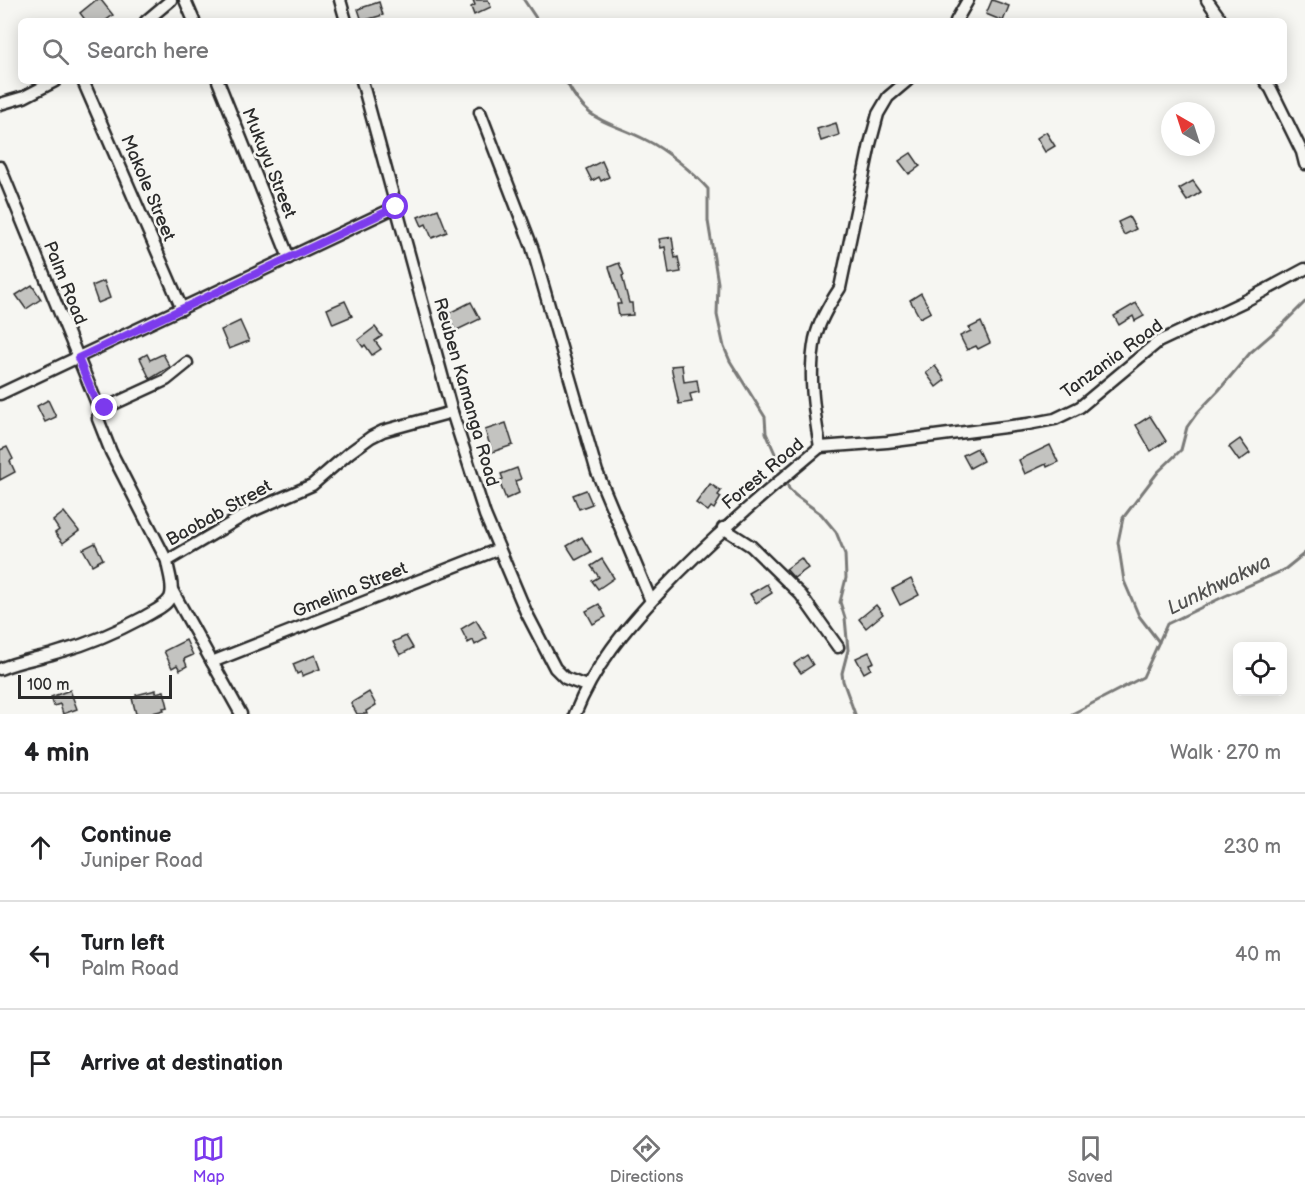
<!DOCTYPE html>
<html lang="en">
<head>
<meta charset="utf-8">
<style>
  body { margin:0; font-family:"Balsamiq Sans",sans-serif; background:#f2f2f2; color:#202124 }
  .controls { position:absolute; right:18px; bottom:18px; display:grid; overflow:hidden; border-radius:9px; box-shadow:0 3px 15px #0003 }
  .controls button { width:54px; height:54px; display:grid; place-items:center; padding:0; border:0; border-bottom:2px solid #e0e0e0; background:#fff; color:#202124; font:30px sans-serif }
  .compass { position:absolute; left:1161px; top:102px; width:54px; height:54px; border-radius:50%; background:#fff; box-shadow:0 3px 15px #0003; rotate:321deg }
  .scale { position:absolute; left:18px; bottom:15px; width:154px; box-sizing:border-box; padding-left:6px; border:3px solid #2b2b2b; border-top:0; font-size:16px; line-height:21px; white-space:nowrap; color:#2b2b2b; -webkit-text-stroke:4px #f6f6f2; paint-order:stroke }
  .stop { position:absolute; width:18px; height:18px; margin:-14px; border:4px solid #7c3aed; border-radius:50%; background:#fff }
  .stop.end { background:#7c3aed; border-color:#fff; box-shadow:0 2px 6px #0008 }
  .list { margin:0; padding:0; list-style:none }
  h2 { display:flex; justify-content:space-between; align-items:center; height:78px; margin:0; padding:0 24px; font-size:26px }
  h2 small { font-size:20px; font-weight:400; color:#757577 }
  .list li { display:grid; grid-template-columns:39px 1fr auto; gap:18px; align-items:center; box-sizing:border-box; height:108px; padding:0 24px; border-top:2px solid #e0e0e0 }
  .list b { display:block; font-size:22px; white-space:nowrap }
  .list p { margin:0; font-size:20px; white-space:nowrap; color:#757577 }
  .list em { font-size:20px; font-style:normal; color:#757577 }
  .icon { flex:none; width:33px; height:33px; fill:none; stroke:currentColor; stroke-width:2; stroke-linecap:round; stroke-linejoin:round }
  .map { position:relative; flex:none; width:1305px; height:714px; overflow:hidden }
  .search { position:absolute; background:#fff; box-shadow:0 3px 15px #0003; left:18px; right:18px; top:18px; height:66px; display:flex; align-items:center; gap:15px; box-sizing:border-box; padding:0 21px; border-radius:9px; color:#757577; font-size:22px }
  .sheet { height:402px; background:#fff }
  nav { display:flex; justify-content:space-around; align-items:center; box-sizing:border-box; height:84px; border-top:2px solid #e0e0e0; background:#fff; font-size:16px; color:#757577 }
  nav a { display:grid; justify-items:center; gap:3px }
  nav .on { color:#7c3aed }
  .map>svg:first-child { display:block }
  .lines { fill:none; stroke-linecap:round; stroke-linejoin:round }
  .stream { stroke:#7a7a78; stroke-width:3 }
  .building { fill:#c3c3c0; stroke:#2b2b2b; stroke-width:1.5 }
  .minor-casing { stroke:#2b2b2b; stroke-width:15 }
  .minor { stroke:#f6f6f2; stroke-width:10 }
  .route { stroke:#7c3aed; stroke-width:8 }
  .labels { text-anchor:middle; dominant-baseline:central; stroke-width:5; stroke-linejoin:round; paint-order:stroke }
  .street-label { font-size:18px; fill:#2b2b2b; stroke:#f6f6f2 }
  .water-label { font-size:20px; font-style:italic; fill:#525251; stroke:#f6f6f2 }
</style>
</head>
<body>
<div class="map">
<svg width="1305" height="714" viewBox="0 0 1305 714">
  <rect width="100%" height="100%" fill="#f6f6f2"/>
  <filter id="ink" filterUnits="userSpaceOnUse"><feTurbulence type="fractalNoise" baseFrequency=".0167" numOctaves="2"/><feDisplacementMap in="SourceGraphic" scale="12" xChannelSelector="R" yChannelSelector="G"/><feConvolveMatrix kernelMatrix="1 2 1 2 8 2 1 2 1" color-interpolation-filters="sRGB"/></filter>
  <g filter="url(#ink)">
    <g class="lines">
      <g class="stream">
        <path d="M524,0L538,21"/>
        <path d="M566,81C588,125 608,120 646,140C665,149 694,173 708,189V221L718,283L717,315L724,347L730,361L765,417L766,433L784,474"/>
        <path d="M786,480L789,489L795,495L821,514L836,532L845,554L846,578L840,602L845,618L848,650L842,673L843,681L855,714"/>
        <path d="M1159,642L1139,616L1124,581L1118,542L1123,518L1158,472L1181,450L1187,427L1197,413L1219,390L1250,353L1280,327L1305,302"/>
        <path d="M1072,714L1143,677L1167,624L1225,596L1284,570L1305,553"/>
      </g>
    </g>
    <g class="building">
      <path d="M96,0H101L113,15L105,21H86L80,13Z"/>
      <path d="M473,0H488L491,7L474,15L471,7L475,5Z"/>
      <path d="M992,0L1009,6L1003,21L986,14Z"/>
      <path d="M379,2L383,15L362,21L358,9Z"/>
      <path d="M836,123L839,135L821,141L817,129Z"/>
      <path d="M1046,132L1055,146L1045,152L1037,138Z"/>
      <path d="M911,153L920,166L909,174L899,161Z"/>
      <path d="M602,161L609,177L601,181L599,177L592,181L586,169Z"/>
      <path d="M1193,181L1201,192L1187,201L1179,189Z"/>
      <path d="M438,209L447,232L432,238L426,224L422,226L418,217Z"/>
      <path d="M1129,217L1136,229L1124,235L1118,222Z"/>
      <path d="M672,237L675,258L678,257L681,272L669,274L665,247L661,248L659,239Z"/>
      <path d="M619,263L624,275L622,276L629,303H632L633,315L619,316L617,304H621L609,267Z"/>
      <path d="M104,281L110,298L98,303L92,286Z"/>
      <path d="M32,285L41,299L26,309L16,295Z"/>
      <path d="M921,293L931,312L920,318L910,300Z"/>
      <path d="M345,301L352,316L333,324L327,309Z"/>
      <path d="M471,302L480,319L455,331L447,314Z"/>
      <path d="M1136,303L1144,316L1135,321L1133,316L1119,325L1114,316Z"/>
      <path d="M240,321L249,341L229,349L221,330Z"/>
      <path d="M981,322L990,343L978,349L976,346L967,350L960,336L971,331L969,328Z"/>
      <path d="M375,327L382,336L375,341L381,349L372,355L365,345L363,347L358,340Z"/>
      <path d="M147,354L150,360L163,354L170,367L150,379L140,358Z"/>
      <path d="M682,365L684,382L697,380L699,392L690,394L692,402L679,404L671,366Z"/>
      <path d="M935,366L945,380L936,387L926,373Z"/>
      <path d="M48,400L56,417L45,422L37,406Z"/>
      <path d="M1150,416L1166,441L1151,451L1136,425Z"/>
      <path d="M506,423L513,445L492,452L485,430Z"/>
      <path d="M1240,439L1250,453L1239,461L1229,447Z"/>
      <path d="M1050,445L1058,462L1047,467L1046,464L1025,474L1019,460Z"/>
      <path d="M7,447L13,459L10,461L15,472L0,480V450Z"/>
      <path d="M977,448L983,461L970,468L963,455Z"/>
      <path d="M517,468L521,479L515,481L519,493L506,499L499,481L503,479L501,474Z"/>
      <path d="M710,484L721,491L718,495L721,497L714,509L711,507L708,511L696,503Z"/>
      <path d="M586,490L592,504L579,509L573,495Z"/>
      <path d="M64,512L79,531L63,543L55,533L59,530L53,521Z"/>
      <path d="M582,537L591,552L576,560L567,546Z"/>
      <path d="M95,543L103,559L92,565L83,549Z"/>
      <path d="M801,558L808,568L794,578L786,569Z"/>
      <path d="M602,559L614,578L598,589L592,581L599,577L591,566Z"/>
      <path d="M911,579L919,595L900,605L892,589Z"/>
      <path d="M767,584L772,593L756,603L750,594Z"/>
      <path d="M599,604L606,617L593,624L586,611Z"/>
      <path d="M876,605L883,614L866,628L859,619Z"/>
      <path d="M476,620L487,638L475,645L473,640L468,643L461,629Z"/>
      <path d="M406,636L413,648L400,655L393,642Z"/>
      <path d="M186,640L193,655L184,659L187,666L180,670L177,665L172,668L164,651Z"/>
      <path d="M869,652L874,662L869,664L871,669L864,673L856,658Z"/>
      <path d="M315,655L320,669L302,676L301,672L297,674L293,664Z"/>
      <path d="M807,655L813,665L801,673L794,664Z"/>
      <path d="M70,690L77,709L63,714L60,704L54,706L51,697Z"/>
      <path d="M156,690V693L164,691L168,707L163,708L164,710L149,714H136L132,698L137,697L136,695Z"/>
      <path d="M369,692L376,705L366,711L367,714H357L351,703Z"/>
    </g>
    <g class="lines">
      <defs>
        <g id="minor">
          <path d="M185,0L194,21"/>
          <path d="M340,0L346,21"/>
          <path d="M1207,0L1222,21"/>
          <path d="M146,21L171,0"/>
          <path d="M956,21L968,0"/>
          <path d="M83,81L182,309"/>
          <path d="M218,81L289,258"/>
          <path d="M362,81L452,412L485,515L526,612L555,668L565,678L586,686"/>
          <path d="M1265,81L1271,89L1302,152L1305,164"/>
          <path d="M0,104L24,97L55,81"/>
          <path d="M480,112L532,247L597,472L651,601"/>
          <path d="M0,167L100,411"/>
          <path d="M0,394L396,207"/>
          <path d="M820,447L887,442L1028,424L1055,419L1080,407L1158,342L1245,301L1305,269"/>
          <path d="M820,447C814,411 808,375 815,339C819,321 830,303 840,288L870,144L878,114L888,97L907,81"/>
          <path d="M723,528L751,546L801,595L838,647"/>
          <path d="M167,561L111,452L98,419V415L105,408L166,380L187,363"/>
          <path d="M172,590L241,714"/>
          <path d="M212,662L499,549"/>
          <path d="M0,669C20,660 42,658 62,651C91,643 118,631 144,617C152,612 165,607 170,598C175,587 168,572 167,561L250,512L312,485L349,453L371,437L383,431L452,412"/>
          <path d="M575,714C594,666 625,629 661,591C710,539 765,493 820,447"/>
        </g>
      </defs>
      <use href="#minor" class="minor-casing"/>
      <use href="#minor" class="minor"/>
    </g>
  </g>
  <g class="lines" filter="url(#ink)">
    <path class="route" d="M105,408L100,411L78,358L396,207"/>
  </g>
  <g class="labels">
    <g class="street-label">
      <text transform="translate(269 163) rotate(68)">Mukuyu Street</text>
      <text transform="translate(148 188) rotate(67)">Makole Street</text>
      <text transform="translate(65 283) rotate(68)">Palm Road</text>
      <text transform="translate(1112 359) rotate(-36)">Tanzania Road</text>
      <text transform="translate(466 392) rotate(74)">Reuben Kamanga Road</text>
      <text transform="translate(763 474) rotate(-40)">Forest Road</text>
      <text transform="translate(219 513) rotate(-29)">Baobab Street</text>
      <text transform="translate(350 590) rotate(-22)">Gmelina Street</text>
    </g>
    <g class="water-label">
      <text transform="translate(1219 585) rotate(-26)">Lunkhwakwa</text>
    </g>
  </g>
</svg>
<div class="controls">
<button><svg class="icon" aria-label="locate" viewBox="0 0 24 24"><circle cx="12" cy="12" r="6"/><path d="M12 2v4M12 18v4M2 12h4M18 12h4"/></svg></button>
</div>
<svg class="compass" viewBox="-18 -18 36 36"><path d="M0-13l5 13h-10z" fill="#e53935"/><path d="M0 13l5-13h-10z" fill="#757577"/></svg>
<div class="scale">100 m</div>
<div class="stop" style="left:396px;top:207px"></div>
<div class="stop end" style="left:105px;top:408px"></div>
<div class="search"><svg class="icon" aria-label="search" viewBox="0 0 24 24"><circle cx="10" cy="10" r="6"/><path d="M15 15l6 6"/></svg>Search here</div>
</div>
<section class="sheet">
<h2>4 min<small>Walk · 270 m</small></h2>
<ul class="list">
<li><svg class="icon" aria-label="ahead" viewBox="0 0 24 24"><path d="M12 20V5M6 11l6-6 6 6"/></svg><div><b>Continue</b><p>Juniper Road</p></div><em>230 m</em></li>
<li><svg class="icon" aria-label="left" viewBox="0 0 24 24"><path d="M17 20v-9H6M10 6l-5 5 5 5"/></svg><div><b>Turn left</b><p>Palm Road</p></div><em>40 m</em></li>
<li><svg class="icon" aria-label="arrive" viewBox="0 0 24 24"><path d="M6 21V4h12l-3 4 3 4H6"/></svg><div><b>Arrive at destination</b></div></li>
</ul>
</section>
<nav>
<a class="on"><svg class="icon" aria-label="map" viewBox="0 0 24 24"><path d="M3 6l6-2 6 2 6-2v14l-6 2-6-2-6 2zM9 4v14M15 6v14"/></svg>Map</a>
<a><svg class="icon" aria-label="directions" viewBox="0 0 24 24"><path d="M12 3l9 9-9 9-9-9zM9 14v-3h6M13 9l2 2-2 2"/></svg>Directions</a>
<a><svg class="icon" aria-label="saved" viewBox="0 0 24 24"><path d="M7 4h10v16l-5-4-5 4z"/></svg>Saved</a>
</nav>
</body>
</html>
